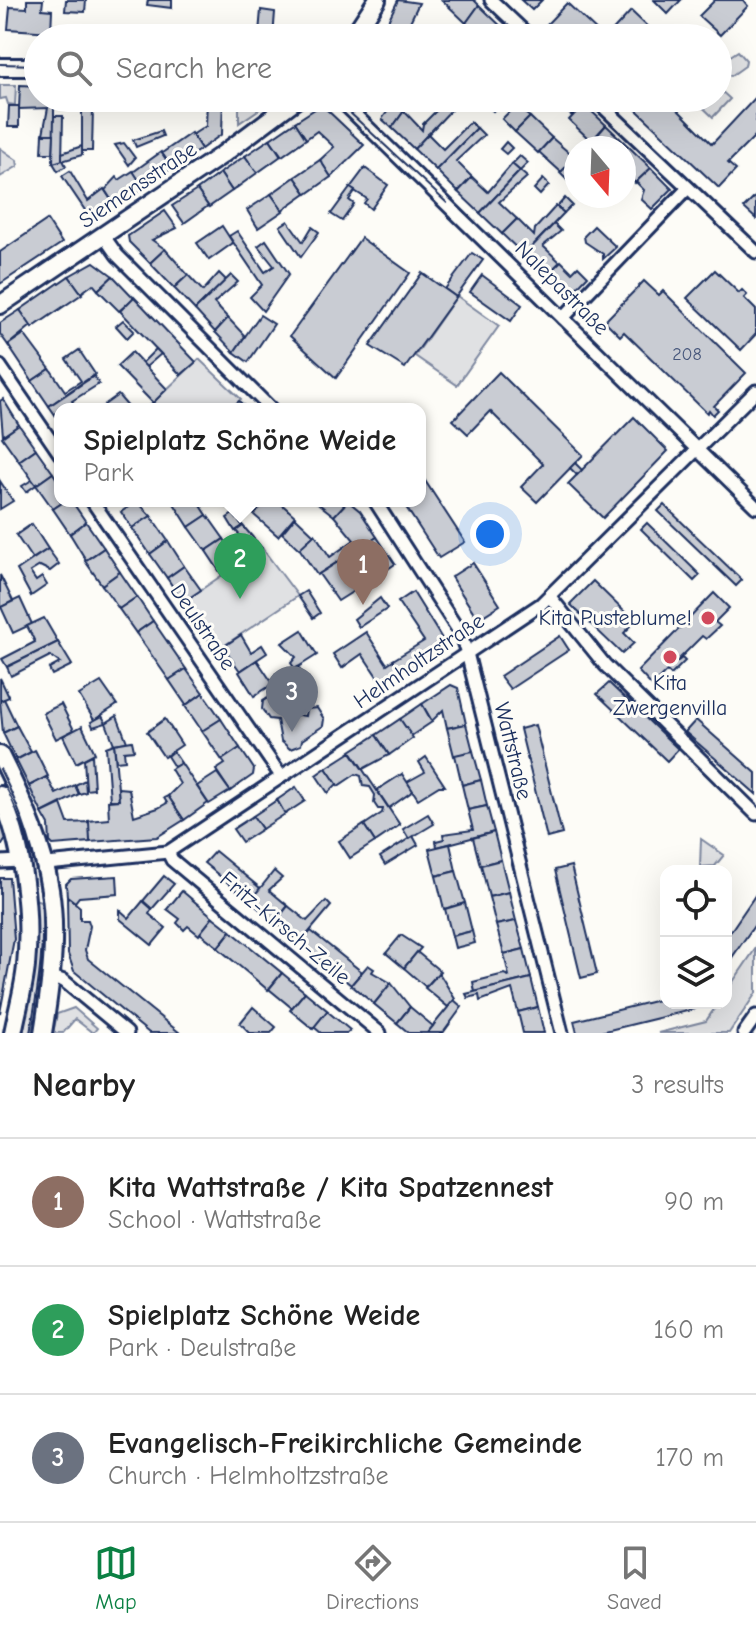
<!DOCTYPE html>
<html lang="en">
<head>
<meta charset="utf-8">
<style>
  body { margin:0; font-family:"Comic Neue",sans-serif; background:#f2f2f2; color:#222 }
  .controls { position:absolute; right:24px; bottom:24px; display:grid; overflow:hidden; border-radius:16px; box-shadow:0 8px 32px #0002 }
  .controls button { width:72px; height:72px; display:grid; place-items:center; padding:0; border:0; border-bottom:2px solid #e0e0e0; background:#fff; color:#222; font:40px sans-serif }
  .compass { position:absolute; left:564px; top:136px; width:72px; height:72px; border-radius:50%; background:#fff; box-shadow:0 8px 32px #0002; rotate:161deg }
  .you { position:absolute; left:490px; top:534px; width:28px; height:28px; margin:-20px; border:6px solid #fff; border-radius:50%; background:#1a73e8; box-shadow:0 0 0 12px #1a73e833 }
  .badge { display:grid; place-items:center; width:52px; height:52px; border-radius:50%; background:#0b8043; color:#fff; font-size:26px; font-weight:700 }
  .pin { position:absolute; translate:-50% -66px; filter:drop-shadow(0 2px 4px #0008) }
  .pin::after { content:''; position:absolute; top:42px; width:28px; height:24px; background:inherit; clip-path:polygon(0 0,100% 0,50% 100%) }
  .popup { position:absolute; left:54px; top:403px; width:372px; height:104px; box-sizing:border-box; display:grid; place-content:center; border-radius:16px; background:#fff; filter:drop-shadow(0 2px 6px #0005); font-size:26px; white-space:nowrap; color:#767676 }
  .popup b { font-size:30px; color:#222 }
  .popup::after { content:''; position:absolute; left:50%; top:100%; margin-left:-16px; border:16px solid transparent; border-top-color:#fff }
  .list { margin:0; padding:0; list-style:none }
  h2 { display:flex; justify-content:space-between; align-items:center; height:104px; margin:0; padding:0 32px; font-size:34px }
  h2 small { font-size:26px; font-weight:400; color:#767676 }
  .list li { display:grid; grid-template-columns:52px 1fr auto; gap:24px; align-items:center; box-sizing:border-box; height:128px; padding:0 32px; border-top:2px solid #e0e0e0 }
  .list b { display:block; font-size:30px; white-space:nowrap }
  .list p { margin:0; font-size:26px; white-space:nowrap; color:#767676 }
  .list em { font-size:26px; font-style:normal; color:#767676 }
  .icon { flex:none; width:44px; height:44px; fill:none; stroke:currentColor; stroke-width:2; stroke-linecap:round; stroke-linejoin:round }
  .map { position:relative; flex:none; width:756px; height:1033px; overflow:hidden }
  .search { position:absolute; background:#fff; box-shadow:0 8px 32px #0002; left:24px; right:24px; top:24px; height:88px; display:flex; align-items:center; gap:20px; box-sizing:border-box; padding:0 28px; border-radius:44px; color:#767676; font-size:30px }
  .sheet { height:488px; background:#fff }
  nav { display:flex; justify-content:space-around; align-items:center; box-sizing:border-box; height:112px; border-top:2px solid #e0e0e0; background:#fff; font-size:22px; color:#767676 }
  nav a { display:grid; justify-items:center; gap:4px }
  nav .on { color:#0b8043 }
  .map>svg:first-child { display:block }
  .green { fill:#e0e1e3; stroke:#7e88a0; stroke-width:2 }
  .building { fill:#c9ccd3; stroke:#1b2f5e; stroke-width:2 }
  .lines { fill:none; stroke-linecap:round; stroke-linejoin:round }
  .street-casing { stroke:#1b2f5e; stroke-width:17 }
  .secondary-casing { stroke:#1b2f5e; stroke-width:22 }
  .street { stroke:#fdfcf7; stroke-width:11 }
  .secondary { stroke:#fdfcf7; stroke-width:16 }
  .tram { stroke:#1b2f5e; stroke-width:2 }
  .poi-dot { fill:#d1495b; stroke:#fdfcf7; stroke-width:3 }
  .labels { text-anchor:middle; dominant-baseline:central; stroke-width:6; stroke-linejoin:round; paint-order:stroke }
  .number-label { font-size:18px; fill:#46567b }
  .street-label { font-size:22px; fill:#1b2f5e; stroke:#fdfcf7 }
  .poi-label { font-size:22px; fill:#1b2f5e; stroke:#fdfcf7; text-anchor:end }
</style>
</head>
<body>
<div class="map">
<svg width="756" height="1033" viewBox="0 0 756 1033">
  <rect width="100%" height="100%" fill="#fdfcf7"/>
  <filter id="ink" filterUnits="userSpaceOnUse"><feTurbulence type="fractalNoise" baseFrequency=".0125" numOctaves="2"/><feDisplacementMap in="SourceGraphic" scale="16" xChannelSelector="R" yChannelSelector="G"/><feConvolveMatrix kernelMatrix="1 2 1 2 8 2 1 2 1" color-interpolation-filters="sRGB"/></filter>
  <g filter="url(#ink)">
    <g class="green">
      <path d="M738,51L746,60L745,66L731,76L719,73L718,64Z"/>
      <path d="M0,85H16L15,105L8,104L6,98L0,99Z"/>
      <path d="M718,88L730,99L713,117L693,98H718Z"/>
      <path d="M239,98H264V106L239,123Z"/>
      <path d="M0,148L17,160L18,166L0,177Z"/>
      <path d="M457,296L499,326L457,385L415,356Z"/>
      <path d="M199,359L241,399L230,409H146Z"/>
      <path d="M262,548L298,596L216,651L183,602Z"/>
      <path d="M701,839L724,855L715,866L700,867Z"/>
      <path d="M34,899L44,902L43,972L32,1033H23L35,962Z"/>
      <path d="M756,948V993L729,1033H658L706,1021L718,1003H726V992Z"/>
      <path d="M74,1008L97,1028L93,1033L75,1019L63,1033H53L57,1014Z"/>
    </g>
    <g class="building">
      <path d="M27,0H43L42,9L52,10L51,32L8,29L10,7L27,8Z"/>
      <path d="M66,0H86L85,12L65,11Z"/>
      <path d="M148,0H172V8L147,5Z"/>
      <path d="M398,0L419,3L408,26L423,38H409L387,23Z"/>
      <path d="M442,0H474L479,5L466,23Z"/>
      <path d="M521,0H542L532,10Z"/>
      <path d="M654,0H681L668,14Z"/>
      <path d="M715,0H743L748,6L720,35L699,16Z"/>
      <path d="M567,3L599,33L598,38H561L547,24Z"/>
      <path d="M479,5L510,35L507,38H482L466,23Z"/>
      <path d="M261,10L275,12L273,38H222L223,32L259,33Z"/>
      <path d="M631,11L651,30L643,38H606Z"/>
      <path d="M387,23L409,38H376Z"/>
      <path d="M174,31H211V38H147L174,36Z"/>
      <path d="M20,85L38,86V98H54V134H43L48,108L19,109Z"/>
      <path d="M756,97V135L728,163L736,170L719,188L624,98L669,101L712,144Z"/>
      <path d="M54,98H83L82,107H54Z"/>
      <path d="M83,98H116V107H82Z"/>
      <path d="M116,98H150V105L116,104Z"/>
      <path d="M150,98H183V106L150,105Z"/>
      <path d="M207,98H223L222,134L201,149L192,135L206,126Z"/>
      <path d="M361,98H378L380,100L372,109Z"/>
      <path d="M393,98H414L406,108Z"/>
      <path d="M479,98H505L493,111Z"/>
      <path d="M505,98L530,117L515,132L502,119L509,112L500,104Z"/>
      <path d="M552,98H577L584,104L572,116Z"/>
      <path d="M396,100L406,108L392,128L382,119Z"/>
      <path d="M447,100L454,107L414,149L392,128L404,111L422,130L423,124Z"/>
      <path d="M584,104L606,125L591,141L569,120Z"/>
      <path d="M9,106H19V127H8Z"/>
      <path d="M82,107H93L92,151H82Z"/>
      <path d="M318,107L325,108L364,145L331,177L320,160L334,147L317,131L306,139L295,122Z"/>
      <path d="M54,116H63L62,161L53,163Z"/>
      <path d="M530,117L552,138L538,153L515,132Z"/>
      <path d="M295,122L306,139L282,156L270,139Z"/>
      <path d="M470,122L477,128L436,170L414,149L428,134L443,149Z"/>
      <path d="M606,125L628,146L624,150L604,148L594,139Z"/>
      <path d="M477,128L484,135L456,161L472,177L458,192L436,170Z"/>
      <path d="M161,131L163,136L136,147L133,140Z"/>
      <path d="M191,133L201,149L172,168L162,153Z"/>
      <path d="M43,134H54L53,153H42Z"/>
      <path d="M552,138L575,158L561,172L539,152Z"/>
      <path d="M270,139L281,156L257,173L245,156Z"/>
      <path d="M506,142L512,148L506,154L500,149Z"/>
      <path d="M124,143L135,158L129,165L115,145Z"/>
      <path d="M82,146V155L62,161V153Z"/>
      <path d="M628,146L651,168L635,183L624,172V150Z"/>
      <path d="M161,152L172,168L144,188L133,172Z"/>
      <path d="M245,156L257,173L232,191L220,173Z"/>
      <path d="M520,156L528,163L520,171L512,164Z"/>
      <path d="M575,158L576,160V189L560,173Z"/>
      <path d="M63,160L66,166L58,171L53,163Z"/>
      <path d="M320,160L331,177L307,194L295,177Z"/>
      <path d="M512,164L520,171L480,213L458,192L472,177L488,192Z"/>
      <path d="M365,168L388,185L371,209L364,203L367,199L350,188Z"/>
      <path d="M651,168L672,189L652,209L641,199L644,190L636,182Z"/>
      <path d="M70,171L88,201L104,189L116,207L93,222L62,176Z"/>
      <path d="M133,171L144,188L116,207L105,190L117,177L119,180Z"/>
      <path d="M520,171L527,177L499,202L517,219L502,234L480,213Z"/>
      <path d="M220,173L232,191L209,207L197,190Z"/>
      <path d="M295,177L306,193L282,210L271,194Z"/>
      <path d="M543,179L549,185L540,195L534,189Z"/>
      <path d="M350,188L355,191L349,200L354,204L342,221L331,214Z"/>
      <path d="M197,190L208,206L184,223L172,206Z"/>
      <path d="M271,194L283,211L258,228L247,210Z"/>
      <path d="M756,196V219L744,208Z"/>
      <path d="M565,198L572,205L564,213L557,207Z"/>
      <path d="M556,206L564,213L524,255L502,234L517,219L534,236L535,229Z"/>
      <path d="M165,211L177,228L152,240L165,249L150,263L129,242L128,236Z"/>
      <path d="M47,220L62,243L0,284V252Z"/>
      <path d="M288,221L303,242L312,227L319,232L301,257L280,226Z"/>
      <path d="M554,224L561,231L543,246L560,262L546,276L524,255Z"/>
      <path d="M222,226L233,243L209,260L197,243Z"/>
      <path d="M594,226L616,247L603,259V254L585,242L584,236Z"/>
      <path d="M237,231L265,272L274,266L258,246L266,240L289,274L263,311L250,297L262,285L229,236Z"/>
      <path d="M361,238L410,273L336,378L290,336Z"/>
      <path d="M165,249L188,275L174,288L150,263Z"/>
      <path d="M472,253L483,260L456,297L445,289Z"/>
      <path d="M561,261L572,272L578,266L588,276L568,297L546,276Z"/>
      <path d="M94,262L113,276L98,290L93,284L81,293L69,276Z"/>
      <path d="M715,270L739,293L742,290L747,295L744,298L756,310V334L741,350L687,298Z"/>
      <path d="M219,273L226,280L195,310L174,288L188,275L203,291Z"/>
      <path d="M422,273L456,297L405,368L370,346Z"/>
      <path d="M231,275L238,282L214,303L228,318L215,332L195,310Z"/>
      <path d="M482,275L522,305L511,321L470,292Z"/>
      <path d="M69,276L82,294L32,328L20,310Z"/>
      <path d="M113,276L134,298L119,311L98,290Z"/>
      <path d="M644,281L659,295L663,291L746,373L714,406L718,410L713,415L709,410L707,413L624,332L620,336L605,321Z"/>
      <path d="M134,297L196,362L181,375L120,311Z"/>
      <path d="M20,310L31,326L8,345L0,334V323Z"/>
      <path d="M260,315L274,324L248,362L234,352Z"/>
      <path d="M228,318L245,336L234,352L215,332Z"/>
      <path d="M123,320L134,331L127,338L116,326Z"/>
      <path d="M24,334L50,369L32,381L8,345Z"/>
      <path d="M156,349L161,354L146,367L142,363Z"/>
      <path d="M79,350L95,374L49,406L32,381L50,369L65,391L81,381L66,359Z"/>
      <path d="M132,352L167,389L153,403L117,366Z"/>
      <path d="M499,372L583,455L537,502L521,487L543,464L490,411L468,434L453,420Z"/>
      <path d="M94,376L99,384L72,401L78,409H60V422L49,406Z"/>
      <path d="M118,395L130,409H106L104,405Z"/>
      <path d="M3,399L19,425L3,436L0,401Z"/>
      <path d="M239,401L246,408L230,409Z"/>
      <path d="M634,417L668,451L603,518L568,484Z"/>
      <path d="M19,425L36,449L19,461L2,437Z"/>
      <path d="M36,449L53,473L36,485L19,461Z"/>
      <path d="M575,463L582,470L577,475L570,468Z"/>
      <path d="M53,473L60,484V501H65L53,509L36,485Z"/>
      <path d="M420,473L465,542L439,558L402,501H420Z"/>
      <path d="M32,480L36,485L26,492L22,486Z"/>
      <path d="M0,481L13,501L0,509Z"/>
      <path d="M65,501L73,503L86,522L70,534L53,509Z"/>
      <path d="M137,501L151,516L132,528L121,512Z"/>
      <path d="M198,501L207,515L189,527L173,502Z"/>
      <path d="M246,501H266L256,512Z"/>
      <path d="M266,501H278L295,516L278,536L254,515Z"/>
      <path d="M315,501H348L334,516Z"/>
      <path d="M348,501L360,511L377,537L317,575L299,548L315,534L330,557L354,540L334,516Z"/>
      <path d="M664,505L742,580L736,586L658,511Z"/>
      <path d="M233,514L243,526L235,531L227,518Z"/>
      <path d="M207,515L224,539L206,551L189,527Z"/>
      <path d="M151,516L168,541L150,554L132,528Z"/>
      <path d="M295,517L314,535L299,549L282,533Z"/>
      <path d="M86,522L104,548L86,560L70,534Z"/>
      <path d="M647,523L700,575L694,581L641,529Z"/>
      <path d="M32,524L48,549L32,559L16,535Z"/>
      <path d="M243,526L262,548L255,553L236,531Z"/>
      <path d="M377,537L395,564L376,577L358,549Z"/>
      <path d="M224,539L240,563L222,575L206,551Z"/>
      <path d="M168,541L184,566L167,578L150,554Z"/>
      <path d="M104,548L120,572L102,585L85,561Z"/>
      <path d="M48,549L59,564L50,571L40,566L30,572L36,581L42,577L47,585L31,596L17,570Z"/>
      <path d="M338,562L357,589L338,601L319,574Z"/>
      <path d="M473,563L500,605L478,619L451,577Z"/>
      <path d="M184,566L201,590L183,602L167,578Z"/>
      <path d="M120,572L137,597L119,609L102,585Z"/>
      <path d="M0,575L13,601L0,608Z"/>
      <path d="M593,581L635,622L624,633L634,643L622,654L570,604Z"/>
      <path d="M306,591L320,613L313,618L298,596Z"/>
      <path d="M413,592L444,642L442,649L404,675L393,660L424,641L398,602Z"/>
      <path d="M714,593L729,608L715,622L720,626L706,639L702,636L674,664L682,658L685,661L671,675L667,671L652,686L638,671Z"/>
      <path d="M137,597L153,621L136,633L119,609Z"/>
      <path d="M20,598L32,624L13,633L1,607Z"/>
      <path d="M380,598L387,609L359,627L354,619Z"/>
      <path d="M44,618L58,642L7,667L2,659L35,642L27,626Z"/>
      <path d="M153,621L186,669L169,680L136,633Z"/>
      <path d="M302,630L317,655L295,669L291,663L296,657L282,643Z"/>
      <path d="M366,632L387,664L393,660L404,675L384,687L362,654L342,668L333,654Z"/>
      <path d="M241,635L251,652L262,645L267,653L240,671L223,647Z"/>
      <path d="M560,636L569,650L510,689L500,676Z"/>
      <path d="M58,642L72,665L52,675L49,669L60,663L50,656L11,676L7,667Z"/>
      <path d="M257,660L273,684L254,696L239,672Z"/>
      <path d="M298,667L303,675L290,684L284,676Z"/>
      <path d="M186,669L203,693L186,705L169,680Z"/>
      <path d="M0,678L9,697L0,701Z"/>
      <path d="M101,682L117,705L94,720L79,695Z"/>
      <path d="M609,683L678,749L667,761L597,694Z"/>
      <path d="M451,685L458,688L466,724L447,728L443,710L432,721L422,704Z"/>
      <path d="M203,693L221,719L202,731L185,706Z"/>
      <path d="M274,694L282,695L290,706L288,713L305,716L306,709L317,708L324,719L323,726L302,740L301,745L290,749L281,741L277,720L269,719L262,709L263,701Z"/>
      <path d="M4,699L17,726L3,733L0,701Z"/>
      <path d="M61,704L74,730L56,739L43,713Z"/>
      <path d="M422,704L432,722L411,736L400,719Z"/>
      <path d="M102,716L106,723L93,727L91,722Z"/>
      <path d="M117,716L127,742L114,744L106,723Z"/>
      <path d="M165,719L182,745L164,757L147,732Z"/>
      <path d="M221,719L240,748L222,760L202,731Z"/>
      <path d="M400,719L413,738L389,755L376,735Z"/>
      <path d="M696,720L756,773V794L685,732Z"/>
      <path d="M466,724L473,751L454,756L447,728Z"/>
      <path d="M535,725L562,834L547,838L520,729Z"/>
      <path d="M17,726L31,752L16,760L3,733Z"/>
      <path d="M82,726L95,753L76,763L63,736Z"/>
      <path d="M376,735L389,755L363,769L351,751Z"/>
      <path d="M132,741L134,750L124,751L125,760L116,761L114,744Z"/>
      <path d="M114,744L119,800H110L106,747Z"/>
      <path d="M240,748L254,769L253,775L230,791L216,770L225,764L222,760Z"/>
      <path d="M35,750L48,776L29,786L16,760Z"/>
      <path d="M173,751L181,763L174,767L167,756Z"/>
      <path d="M473,751L481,780L462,785L455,755Z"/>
      <path d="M351,752L400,825L375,842L364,825L382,813L383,809H378L374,803L375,795L370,787L363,786L361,776L356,774L338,786L326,768Z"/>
      <path d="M92,755L94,789L86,790L84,759Z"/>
      <path d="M426,757L445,786H439L418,799L407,782L425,772L419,762Z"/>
      <path d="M181,763L208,803L184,820L168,796L180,784L171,769Z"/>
      <path d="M326,768L337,784L328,793L316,775Z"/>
      <path d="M217,773L230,791L209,804L197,786Z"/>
      <path d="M402,774L413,791L389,808L377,790Z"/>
      <path d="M47,777L56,794L75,785L79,794L42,813L29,786Z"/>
      <path d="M85,780L86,792L79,794L75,785Z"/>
      <path d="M481,780L487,806L468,810L462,785Z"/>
      <path d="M296,787L305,801L285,814L277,800Z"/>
      <path d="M118,788L129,789L134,816L158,808L167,803L164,798L168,796L184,820L157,837L90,842L88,821L109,819L108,801L119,800Z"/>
      <path d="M277,800L285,814L262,829L253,816Z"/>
      <path d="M61,804L68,823L89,822L90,842L53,845L50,842L49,825L42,813Z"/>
      <path d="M487,806L494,832L437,847L436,841L444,839L443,834L473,830L468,810Z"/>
      <path d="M428,814L434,824L409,839L403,829Z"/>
      <path d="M253,816L262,829L242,842L233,829Z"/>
      <path d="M0,821L8,836L2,845H0Z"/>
      <path d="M364,825L375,842L350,858L339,841Z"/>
      <path d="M494,832L501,860L480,865L473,838Z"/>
      <path d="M413,836L418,845L385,865L380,857Z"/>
      <path d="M450,844L456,871L436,876L429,849Z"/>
      <path d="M215,851L260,888L250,901L204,863Z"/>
      <path d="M501,860L509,892L489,897L481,865Z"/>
      <path d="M571,866L597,974L581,978L555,870Z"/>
      <path d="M274,871L282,878L269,890L288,906L275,922L250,901Z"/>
      <path d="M456,871L465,903L444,909L436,876Z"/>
      <path d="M117,876L118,894L79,897L75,902L67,896L66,884L71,879Z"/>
      <path d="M164,876L174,884L152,909L143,901Z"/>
      <path d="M0,878H9L14,939L0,1013Z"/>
      <path d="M182,891L213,917L199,935L188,926L184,930L177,923L180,919L167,909Z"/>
      <path d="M509,892L516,921L496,925L489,897Z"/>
      <path d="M756,894V923L726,966V938Z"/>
      <path d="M67,896L80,907V920H88L90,926L85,950L88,959L180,1033H149L74,971L68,954Z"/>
      <path d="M143,901L152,909L149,914L166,928L152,945L120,919V910L129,918Z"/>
      <path d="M326,901L331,906L300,943L275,922L288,906L307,921Z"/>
      <path d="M465,903L472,931L452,936L445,909Z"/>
      <path d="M213,917L231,931L218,947L200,933Z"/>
      <path d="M516,921L524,949L504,954L496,925Z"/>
      <path d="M231,931L282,973L268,990L218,948Z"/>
      <path d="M311,931L362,972L351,985L300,943Z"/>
      <path d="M472,931L475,943L455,948L452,936Z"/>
      <path d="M401,935L421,948L404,968L386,953Z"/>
      <path d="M524,949L531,978L475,992L473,982L504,974L509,976L504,954Z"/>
      <path d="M417,952L440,971L426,987L404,968Z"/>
      <path d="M368,965L374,969L372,972L391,983L374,1004L351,985Z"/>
      <path d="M282,973L305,992L292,1008L269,989Z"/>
      <path d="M439,973L455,999L448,1007L425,988Z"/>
      <path d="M531,978L538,1007L518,1012L512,989L480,1001L479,995L468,998L466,994Z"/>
      <path d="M391,983L410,1007L397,1023L374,1004Z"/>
      <path d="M305,992L328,1011L313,1029L290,1010Z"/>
      <path d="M666,998V1003H693L695,1009L597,1033H577L574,1021Z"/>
      <path d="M454,1000L462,1007L443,1033H427Z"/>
      <path d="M253,1007L276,1027L271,1033H250L240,1023Z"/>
      <path d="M410,1007L433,1026L427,1033H409L397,1023Z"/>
      <path d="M538,1007L544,1033H523L518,1012Z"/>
      <path d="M327,1011L350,1030L347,1033H321L314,1027Z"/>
    </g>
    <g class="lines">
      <defs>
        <g id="street">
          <path d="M491,0L531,38"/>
          <path d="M338,98L756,507"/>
          <path d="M594,98L756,252"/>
          <path d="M103,235L117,255L271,409"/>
          <path d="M563,318L688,188"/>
          <path d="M0,366L60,454"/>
          <path d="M92,501L281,776"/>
          <path d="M375,501L460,633L467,653L562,1033"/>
          <path d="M551,598L605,665L680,739"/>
          <path d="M683,742L756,814"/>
          <path d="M168,852L172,860L380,1033"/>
          <path d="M0,862L21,861"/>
          <path d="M47,864L168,852L541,604L756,391"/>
          <path d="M52,977L64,981L127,1033"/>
          <path d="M744,1033L756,1016"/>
        </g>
        <g id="secondary">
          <path d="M352,38L377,0"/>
          <path d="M0,67H38"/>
          <path d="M0,305L222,155L298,98"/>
          <path d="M0,755C56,867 63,909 43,1033"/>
          <path d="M0,795C23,841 31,913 26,966C24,988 17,1011 13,1033"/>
        </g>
      </defs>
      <use href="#street" class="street-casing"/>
      <use href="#secondary" class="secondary-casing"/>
      <use href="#street" class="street"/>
      <use href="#secondary" class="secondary"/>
      <g class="tram">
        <path d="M0,64L38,65"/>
        <path d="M334,98L447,203"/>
        <path d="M0,769C49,866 50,928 30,1033"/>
      </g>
    </g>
  </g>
  <g class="poi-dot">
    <circle cx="708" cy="618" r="8"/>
    <circle cx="670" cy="657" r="8"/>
  </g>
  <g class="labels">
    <g class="number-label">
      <text x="687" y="354">208</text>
    </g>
    <g class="street-label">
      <text transform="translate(138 185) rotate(-34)">Siemensstraße</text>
      <text transform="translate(562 288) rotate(45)">Nalepastraße</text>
      <text transform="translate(203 627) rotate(56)">Deulstraße</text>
      <text transform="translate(419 661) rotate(-34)">Helmholtzstraße</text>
      <text transform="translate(513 751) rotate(76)">Wattstraße</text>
      <text transform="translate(285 928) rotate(40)">Fritz-Kirsch-Zeile</text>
    </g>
    <g class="poi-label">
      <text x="692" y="618">Kita Pusteblume!</text>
      <text x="670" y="683" text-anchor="middle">Kita<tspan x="670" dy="25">Zwergenvilla</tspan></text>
    </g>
  </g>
</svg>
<div class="controls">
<button><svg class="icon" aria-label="locate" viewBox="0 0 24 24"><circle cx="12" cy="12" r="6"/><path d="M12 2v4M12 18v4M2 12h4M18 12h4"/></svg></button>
<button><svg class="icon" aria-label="layers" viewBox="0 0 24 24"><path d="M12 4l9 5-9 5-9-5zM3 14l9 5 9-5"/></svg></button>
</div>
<svg class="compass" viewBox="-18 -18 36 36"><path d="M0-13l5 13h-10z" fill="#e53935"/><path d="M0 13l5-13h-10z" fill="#767676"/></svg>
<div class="you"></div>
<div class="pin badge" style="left:363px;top:605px;background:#8d6e63">1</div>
<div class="pin badge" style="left:240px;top:599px;background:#2e9e5b">2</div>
<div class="popup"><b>Spielplatz Schöne Weide</b>Park</div>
<div class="pin badge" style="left:292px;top:732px;background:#6b7280">3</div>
<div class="search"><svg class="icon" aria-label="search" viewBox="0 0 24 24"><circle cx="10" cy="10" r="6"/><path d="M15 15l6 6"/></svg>Search here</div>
</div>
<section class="sheet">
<h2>Nearby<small>3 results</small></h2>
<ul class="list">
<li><span class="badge" style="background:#8d6e63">1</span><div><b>Kita Wattstraße / Kita Spatzennest</b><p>School · Wattstraße</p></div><em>90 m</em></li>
<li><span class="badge" style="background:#2e9e5b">2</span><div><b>Spielplatz Schöne Weide</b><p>Park · Deulstraße</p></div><em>160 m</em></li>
<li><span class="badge" style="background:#6b7280">3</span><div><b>Evangelisch-Freikirchliche Gemeinde</b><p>Church · Helmholtzstraße</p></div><em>170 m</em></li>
</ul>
</section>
<nav>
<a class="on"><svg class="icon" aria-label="map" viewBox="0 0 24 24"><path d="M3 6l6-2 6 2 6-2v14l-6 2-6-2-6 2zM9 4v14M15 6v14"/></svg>Map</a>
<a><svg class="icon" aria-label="directions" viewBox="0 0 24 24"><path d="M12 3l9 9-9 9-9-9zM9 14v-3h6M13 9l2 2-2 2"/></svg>Directions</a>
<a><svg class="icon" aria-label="saved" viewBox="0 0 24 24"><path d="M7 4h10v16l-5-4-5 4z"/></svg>Saved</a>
</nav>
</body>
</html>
